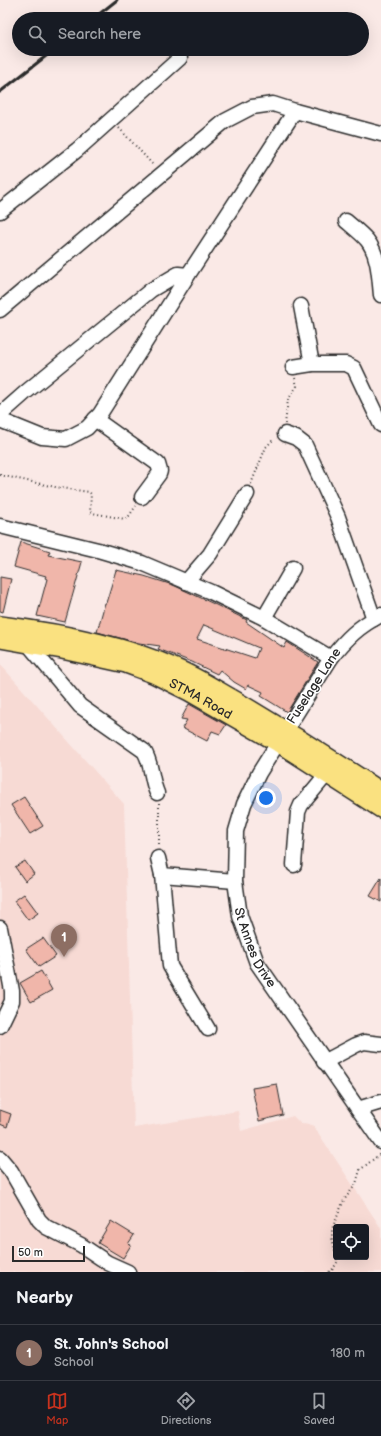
<!DOCTYPE html>
<html lang="en">
<head>
<meta charset="utf-8">
<style>
  body { margin:0; font-family:"Balsamiq Sans",sans-serif; background:#242831; color:#f1f3f6 }
  .controls { position:absolute; right:12px; bottom:12px; display:grid; overflow:hidden; border-radius:4px; box-shadow:0 4px 16px #0002 }
  .controls button { width:36px; height:36px; display:grid; place-items:center; padding:0; border:0; border-bottom:1px solid #363941; background:#171b24; color:#f1f3f6; font:20px sans-serif }
  .scale { position:absolute; left:12px; bottom:10px; width:73px; box-sizing:border-box; padding-left:4px; border:2px solid #2b2b2b; border-top:0; font-size:11px; line-height:14px; white-space:nowrap; color:#2b2b2b; -webkit-text-stroke:3px #fff; paint-order:stroke }
  .you { position:absolute; left:266px; top:798px; width:14px; height:14px; margin:-10px; border:3px solid #fff; border-radius:50%; background:#1a73e8; box-shadow:0 0 0 6px #1a73e833 }
  .badge { display:grid; place-items:center; width:26px; height:26px; border-radius:50%; background:#c8321e; color:#fff; font-size:13px; font-weight:700 }
  .pin { position:absolute; translate:-50% -33px; filter:drop-shadow(0 1px 2px #0008) }
  .pin::after { content:''; position:absolute; top:21px; width:14px; height:12px; background:inherit; clip-path:polygon(0 0,100% 0,50% 100%) }
  .list { margin:0; padding:0; list-style:none }
  h2 { display:flex; justify-content:space-between; align-items:center; height:52px; margin:0; padding:0 16px; font-size:17px }
  h2 small { font-size:13px; font-weight:400; color:#9ea1a6 }
  .list li { display:grid; grid-template-columns:26px 1fr auto; gap:12px; align-items:center; box-sizing:border-box; height:56px; padding:0 16px; border-top:1px solid #363941 }
  .list b { display:block; font-size:15px; white-space:nowrap }
  .list p { margin:0; font-size:13px; white-space:nowrap; color:#9ea1a6 }
  .list em { font-size:13px; font-style:normal; color:#9ea1a6 }
  .icon { flex:none; width:22px; height:22px; fill:none; stroke:currentColor; stroke-width:2; stroke-linecap:round; stroke-linejoin:round }
  .map { position:relative; flex:none; width:381px; height:1272px; overflow:hidden }
  .search { position:absolute; background:#171b24; box-shadow:0 4px 16px #0002; left:12px; right:12px; top:12px; height:44px; display:flex; align-items:center; gap:10px; box-sizing:border-box; padding:0 14px; border-radius:22px; color:#9ea1a6; font-size:15px }
  .sheet { height:108px; background:#171b24 }
  nav { display:flex; justify-content:space-around; align-items:center; box-sizing:border-box; height:56px; border-top:1px solid #363941; background:#171b24; font-size:11px; color:#9ea1a6 }
  nav a { display:grid; justify-items:center; gap:2px }
  nav .on { color:#c8321e }
  .map>svg:first-child { display:block }
  .built { fill:#f7dad4; fill-rule:evenodd }
  .building { fill:#f0b6aa; stroke:#2b2b2b; fill-rule:evenodd }
  .lines { fill:none; stroke-linecap:round; stroke-linejoin:round }
  .minor-casing { stroke:#2b2b2b; stroke-width:17 }
  .major-casing { stroke:#2b2b2b; stroke-width:20 }
  .path { stroke:#2b2b2b; stroke-width:2; stroke-dasharray:1 3; stroke-linecap:butt }
  .minor { stroke:#fff; stroke-width:14 }
  .major { stroke:#fae180; stroke-width:17 }
  .rail { stroke:#2b2b2b; stroke-width:3 }
  .labels { text-anchor:middle; dominant-baseline:central; stroke-width:3; stroke-linejoin:round; paint-order:stroke }
  .street-label { font-size:13px; fill:#2b2b2b; stroke:#fff }
</style>
</head>
<body>
<div class="map">
<svg width="381" height="1272" viewBox="0 0 381 1272">
  <rect width="100%" height="100%" fill="#fae9e6"/>
  <filter id="ink" filterUnits="userSpaceOnUse"><feTurbulence type="fractalNoise" baseFrequency=".025" numOctaves="2"/><feDisplacementMap in="SourceGraphic" scale="8" xChannelSelector="R" yChannelSelector="G"/><feConvolveMatrix kernelMatrix="1 2 1 2 8 2 1 2 1" color-interpolation-filters="sRGB"/></filter>
  <g filter="url(#ink)">
    <path class="built" d="M0,664L124,804L134,1128L238,1111L241,1131L293,1116L301,1124L313,1125L381,1228V1272H0ZM336,1227H366V1257H336Z"/>
    <g class="building">
      <path d="M21,542L50,551L48,555L82,562L65,622L37,616L47,579L45,578L46,576L14,567Z"/>
      <path d="M116,570L144,576L173,585L214,604L247,620L246,622L284,648L287,642L318,662L287,712L261,696L263,692L248,685L246,689L234,682L220,670L217,674L192,662L158,649L160,646L139,643L97,632L105,603H106ZM204,625L259,648L255,658L197,639Z"/>
      <path d="M0,577L11,579L3,612L0,611Z"/>
      <path d="M189,704L226,725L220,734L212,731L207,741L182,728L187,720L181,719Z"/>
      <path d="M24,797L43,826L30,834L11,805Z"/>
      <path d="M25,861L34,874L25,881L15,867Z"/>
      <path d="M381,878V902L370,896Z"/>
      <path d="M24,894L38,913L28,920L14,901Z"/>
      <path d="M43,938L56,956L39,967L26,949Z"/>
      <path d="M41,971L52,990L31,1002L20,983Z"/>
      <path d="M277,1084L283,1115L259,1121L252,1088Z"/>
      <path d="M0,1110L11,1114L7,1127L0,1124Z"/>
      <path d="M111,1221L134,1235L128,1244L131,1245L123,1258L98,1243Z"/>
    </g>
    <g class="lines">
      <defs>
        <g id="minor">
          <path d="M0,211L77,150L180,58"/>
          <path d="M346,221C353,227 361,233 367,240C379,255 379,277 381,295"/>
          <path d="M301,306L312,364"/>
          <path d="M0,310L225,121L252,107L273,104L295,111L381,134"/>
          <path d="M293,367L312,364H346L354,368L381,425"/>
          <path d="M0,415L26,392L151,290L178,274L188,275"/>
          <path d="M95,419L158,464L160,471L159,474L142,497"/>
          <path d="M0,420L42,437L66,439L87,428L100,414L188,275L295,111"/>
          <path d="M285,434L296,438L305,445L338,517L374,619"/>
          <path d="M0,526L98,550L142,563L211,592L264,618L331,658"/>
          <path d="M186,582L210,554L247,494"/>
          <path id="s1" d="M381,615C359,626 346,639 331,658L259,773L244,804L236,831L235,881L240,916L257,963L381,1142"/>
          <path d="M264,618L293,568"/>
          <path d="M28,644L80,706L144,751C152,763 151,780 157,793"/>
          <path d="M158,858L162,875L235,881"/>
          <path d="M294,865L298,812L301,805L326,775"/>
          <path d="M162,875L170,966L208,1029"/>
          <path d="M0,928L12,991V1001L0,1026"/>
          <path d="M324,1062L356,1045L364,1042L381,1044"/>
          <path d="M358,1109L381,1102"/>
          <path d="M0,1158L11,1171L39,1220L46,1227L81,1245L108,1263L128,1272"/>
        </g>
        <g id="major">
          <path d="M0,625C56,632 125,645 176,668C198,677 217,690 237,701C286,730 334,760 381,791"/>
          <path id="s2" d="M0,639L62,650L126,664L153,674L189,692L278,743L381,809"/>
        </g>
      </defs>
      <use href="#minor" class="minor-casing"/>
      <use href="#major" class="major-casing"/>
      <g class="path">
        <path d="M119,128L154,166"/>
        <path d="M285,424L288,400L297,386L295,378"/>
        <path d="M0,475L55,487L89,492L91,494L90,512L92,513L125,519L129,516L136,506"/>
        <path d="M251,484L266,447L274,439"/>
        <path d="M159,803V847"/>
        <path d="M336,1255L332,1238V1229L344,1200L356,1184L360,1170L380,1154"/>
        <path d="M329,1272L333,1269L338,1261L336,1257"/>
      </g>
      <use href="#minor" class="minor"/>
      <use href="#major" class="major"/>
      <g class="rail">
        <path d="M93,19L117,0"/>
        <path d="M0,92L55,49"/>
      </g>
    </g>
  </g>
  <g class="labels">
    <g class="street-label">
      <text transform="translate(314 686) rotate(-57)">Fuselage Lane</text>
      <text stroke="none"><textPath href="#s2" startOffset="211">STMA Road</textPath></text>
      <text stroke="none"><textPath href="#s1" startOffset="385">St Annes Drive</textPath></text>
    </g>
  </g>
</svg>
<div class="controls">
<button><svg class="icon" aria-label="locate" viewBox="0 0 24 24"><circle cx="12" cy="12" r="6"/><path d="M12 2v4M12 18v4M2 12h4M18 12h4"/></svg></button>
</div>
<div class="scale">50 m</div>
<div class="you"></div>
<div class="pin badge" style="left:64px;top:957px;background:#8d6e63">1</div>
<div class="search"><svg class="icon" aria-label="search" viewBox="0 0 24 24"><circle cx="10" cy="10" r="6"/><path d="M15 15l6 6"/></svg>Search here</div>
</div>
<section class="sheet">
<h2>Nearby<small></small></h2>
<ul class="list">
<li><span class="badge" style="background:#8d6e63">1</span><div><b>St. John's School</b><p>School</p></div><em>180 m</em></li>
</ul>
</section>
<nav>
<a class="on"><svg class="icon" aria-label="map" viewBox="0 0 24 24"><path d="M3 6l6-2 6 2 6-2v14l-6 2-6-2-6 2zM9 4v14M15 6v14"/></svg>Map</a>
<a><svg class="icon" aria-label="directions" viewBox="0 0 24 24"><path d="M12 3l9 9-9 9-9-9zM9 14v-3h6M13 9l2 2-2 2"/></svg>Directions</a>
<a><svg class="icon" aria-label="saved" viewBox="0 0 24 24"><path d="M7 4h10v16l-5-4-5 4z"/></svg>Saved</a>
</nav>
</body>
</html>
